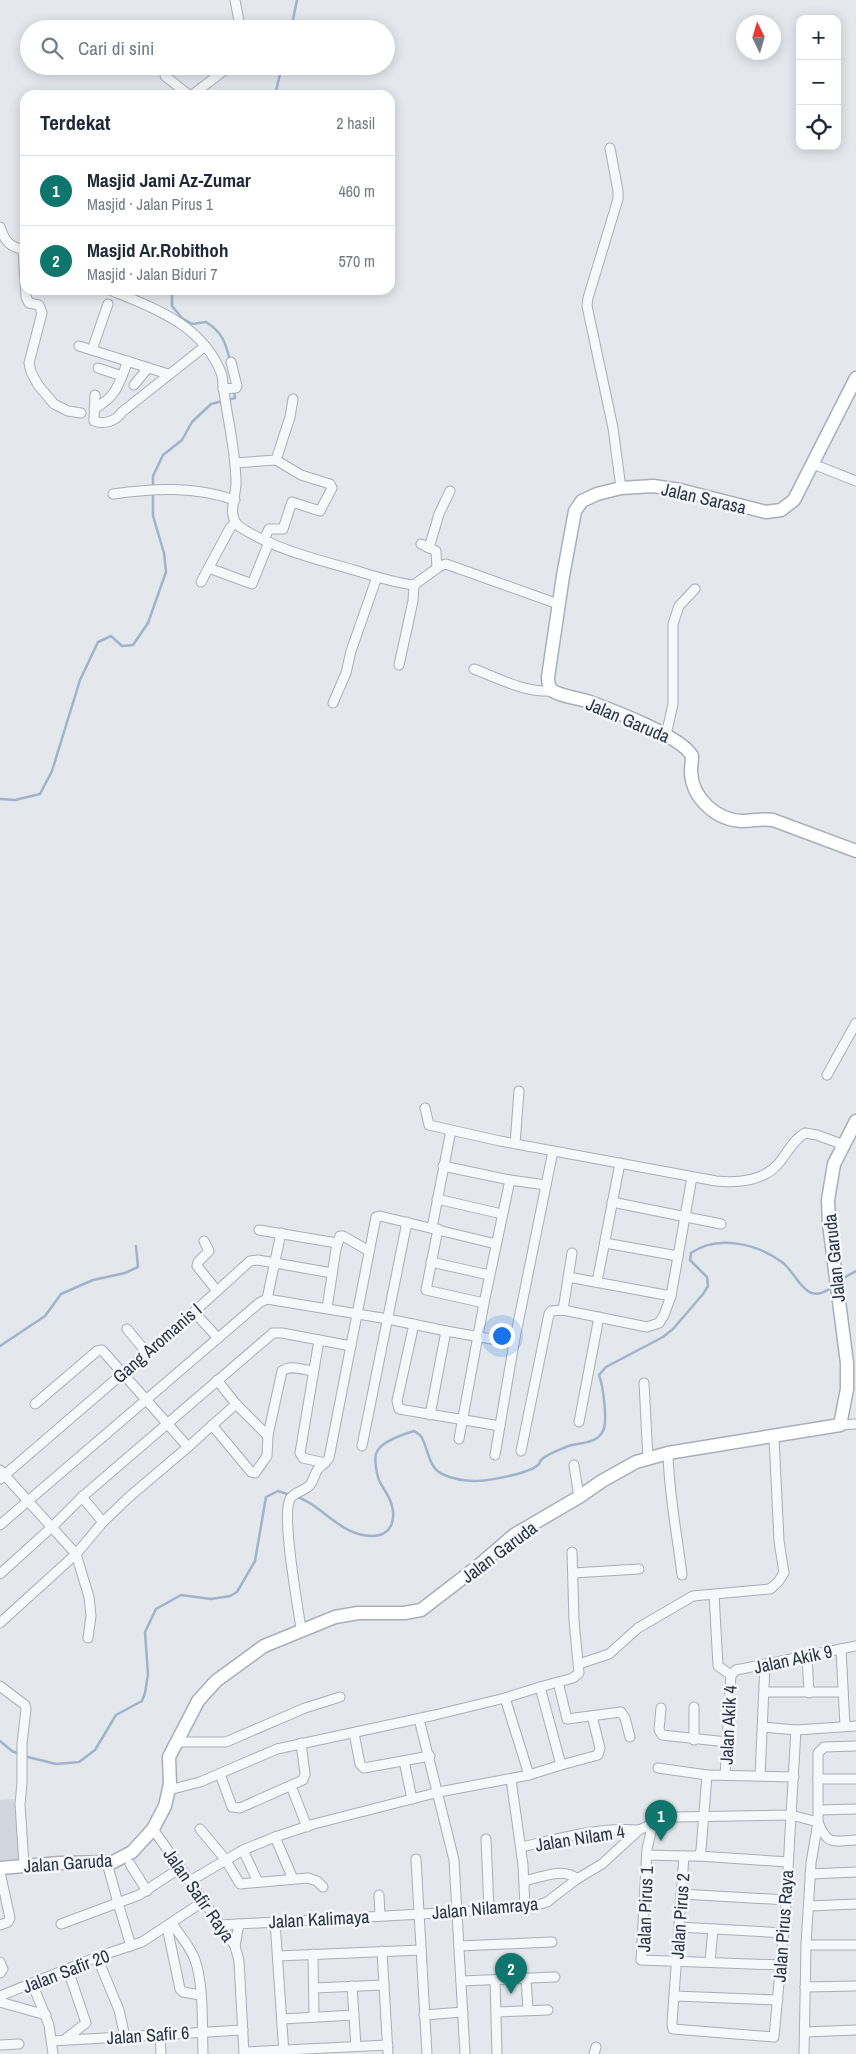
<!DOCTYPE html>
<html lang="id">
<head>
<meta charset="utf-8">
<style>
  body { margin:0; font-family:"Archivo Narrow",sans-serif; background:#f2f2f3; color:#1f2937 }
  .controls { position:absolute; right:15px; top:15px; display:grid; overflow:hidden; border-radius:10px; box-shadow:0 2px 12px #0003 }
  .controls button { width:45px; height:45px; display:grid; place-items:center; padding:0; border:0; border-bottom:1px solid #e0e1e3; background:#fff; color:#1f2937; font:25px sans-serif }
  .compass { position:absolute; left:736px; top:15px; width:45px; height:45px; border-radius:50%; background:#fff; box-shadow:0 2px 12px #0003; rotate:355deg }
  .you { position:absolute; left:501px; top:1335px; width:18px; height:18px; margin:-12px; border:4px solid #fff; border-radius:50%; background:#1a73e8; box-shadow:0 0 0 8px #1a73e833 }
  .badge { display:grid; place-items:center; width:32px; height:32px; border-radius:50%; background:#0f766e; color:#fff; font-size:16px; font-weight:700 }
  .pin { position:absolute; translate:-50% -41px; filter:drop-shadow(0 1px 2px #0008) }
  .pin::after { content:''; position:absolute; top:26px; width:18px; height:15px; background:inherit; clip-path:polygon(0 0,100% 0,50% 100%) }
  .list { margin:0; padding:0; list-style:none }
  h2 { display:flex; justify-content:space-between; align-items:center; height:65px; margin:0; padding:0 20px; font-size:21px }
  h2 small { font-size:16px; font-weight:400; color:#747a83 }
  .list li { display:grid; grid-template-columns:32px 1fr auto; gap:15px; align-items:center; box-sizing:border-box; height:70px; padding:0 20px; border-top:1px solid #e0e1e3 }
  .list b { display:block; font-size:19px; white-space:nowrap }
  .list p { margin:0; font-size:16px; white-space:nowrap; color:#747a83 }
  .list em { font-size:16px; font-style:normal; color:#747a83 }
  .icon { flex:none; width:28px; height:28px; fill:none; stroke:currentColor; stroke-width:2; stroke-linecap:round; stroke-linejoin:round }
  .map { position:relative; flex:none; width:856px; height:2054px; overflow:hidden }
  .search { position:absolute; background:#fff; box-shadow:0 2px 12px #0003; left:20px; top:20px; width:375px; height:55px; display:flex; align-items:center; gap:12px; box-sizing:border-box; padding:0 18px; border-radius:28px; color:#747a83; font-size:19px }
  .panel { position:absolute; background:#fff; box-shadow:0 2px 12px #0003; left:20px; top:90px; width:375px; height:205px; border-radius:15px }
  .map>svg:first-child { display:block }
  .built { fill:#d2d6de }
  .lines { fill:none; stroke-linecap:round; stroke-linejoin:round }
  .stream { stroke:#9fb4cc; stroke-width:2.5 }
  .street-casing { stroke:#a9aeb7; stroke-width:11 }
  .secondary-casing { stroke:#a9aeb7; stroke-width:15 }
  .street { stroke:#f7f8fa; stroke-width:9 }
  .secondary { stroke:#fff; stroke-width:12 }
  .labels { text-anchor:middle; dominant-baseline:central; stroke-width:5; stroke-linejoin:round; paint-order:stroke }
  .street-label { font-size:18px; fill:#2b3445; stroke:#f4f6f9 }
</style>
</head>
<body>
<div class="map">
<svg width="856" height="2054" viewBox="0 0 856 2054">
  <rect width="100%" height="100%" fill="#e4e7ec"/>
  <path class="built" d="M14,1799L21,1859L0,1861V1800Z"/>
  <g class="lines">
    <g class="stream">
      <path d="M291,29L297,0"/>
      <path d="M275,95L282,66"/>
      <path d="M172,290V306L182,318L192,324L206,322C222,332 226,343 230,361"/>
      <path d="M153,488V476L163,455L182,440L192,422L211,404L235,398L234,389"/>
      <path d="M0,799L15,800L40,794L52,771L80,680L98,642L111,636L122,646L133,645L148,623L166,572L164,553L153,516V493"/>
      <path d="M840,1280L856,1271"/>
      <path d="M0,1346L45,1316L61,1294L93,1280L125,1273L138,1267L136,1246"/>
      <path d="M295,1496C323,1505 340,1536 372,1536C393,1536 397,1517 390,1500C387,1493 382,1487 379,1480C377,1475 374,1460 376,1454C379,1442 404,1434 414,1431C417,1433 421,1435 422,1438C428,1449 429,1468 442,1474C466,1485 489,1481 513,1475C521,1473 531,1471 538,1465C541,1462 539,1462 542,1459C548,1454 559,1450 566,1447C578,1442 596,1445 603,1431C608,1422 603,1385 599,1375L606,1367L663,1337L673,1329L703,1294L708,1286L707,1277L690,1260L691,1253C718,1234 757,1244 782,1262C798,1274 805,1308 832,1287"/>
      <path d="M0,1741L12,1751L19,1754"/>
      <path d="M24,1756L56,1764L79,1762L95,1750L116,1715L142,1701L145,1693L148,1674L145,1632L156,1609L181,1595L211,1599L230,1596L237,1592L255,1561L266,1497L278,1491L290,1495"/>
    </g>
    <defs>
      <g id="street">
        <path d="M235,0L239,21L238,29"/>
        <path d="M165,76L189,95"/>
        <path d="M192,95L230,66"/>
        <path d="M610,148L618,191V199L588,298L587,306L613,428L621,488"/>
        <path d="M0,227C5,242 10,247 25,250"/>
        <path d="M23,250L26,297L29,303L39,305L42,313L29,363L31,372L38,385L54,404L68,411L81,413"/>
        <path d="M110,290C156,309 203,325 222,375C225,411 236,447 236,483C236,498 226,516 240,527C274,549 315,559 354,570C373,576 394,583 414,585L440,566L446,564L558,604"/>
        <path d="M79,346L168,374"/>
        <path d="M92,350L108,304"/>
        <path d="M98,368L122,376"/>
        <path d="M134,385L148,368"/>
        <path d="M223,389L236,388L237,386L231,362"/>
        <path d="M95,395L94,421C104,425 116,421 122,412L204,347"/>
        <path d="M94,409C118,395 118,385 128,361"/>
        <path d="M235,463L276,460L290,417L293,399"/>
        <path d="M813,464L856,481"/>
        <path d="M113,494C155,488 194,486 235,500"/>
        <path d="M264,539L269,529H283L292,502L320,511L332,488L330,484L301,475L276,460"/>
        <path d="M421,544L436,551L437,568"/>
        <path d="M429,548L439,514L450,491"/>
        <path d="M209,568L252,584L269,542"/>
        <path d="M201,582L230,528L235,523"/>
        <path d="M399,665L413,601L414,585"/>
        <path d="M474,669C501,679 524,693 554,691"/>
        <path d="M333,703L346,673L351,651L377,577"/>
        <path d="M666,735L673,704V624L679,606L695,589"/>
        <path d="M827,1075L856,1023"/>
        <path d="M425,1108L429,1125L451,1130"/>
        <path d="M515,1144L519,1091"/>
        <path d="M443,1166L510,1180L546,1185"/>
        <path d="M437,1199L502,1214"/>
        <path d="M612,1202L721,1224"/>
        <path d="M432,1228L451,1130L500,1141L716,1181C737,1183 764,1181 779,1163C788,1152 793,1140 805,1133L817,1135L844,1145"/>
        <path d="M438,1229L426,1290L484,1303"/>
        <path d="M259,1230L337,1243"/>
        <path d="M204,1241L209,1251L198,1262L197,1266L217,1291"/>
        <path d="M605,1243L678,1256"/>
        <path d="M431,1262L489,1275"/>
        <path d="M568,1277L671,1296"/>
        <path d="M597,1282L620,1163"/>
        <path d="M267,1299L281,1233"/>
        <path d="M327,1308L336,1249L340,1236H343L369,1251"/>
        <path d="M563,1310L572,1253"/>
        <path d="M194,1312L217,1337"/>
        <path d="M414,1324L397,1401L399,1409L500,1426"/>
        <path d="M127,1329L147,1353"/>
        <path d="M319,1340L300,1453L303,1458L325,1463"/>
        <path d="M217,1380L236,1404L268,1436"/>
        <path d="M644,1383L648,1459"/>
        <path d="M35,1404L97,1351L102,1350L188,1447"/>
        <path d="M430,1415L446,1331"/>
        <path d="M579,1422L599,1317"/>
        <path d="M212,1425L251,1472L255,1473L267,1456L268,1435L282,1371C290,1364 304,1370 313,1371"/>
        <path d="M840,1425L856,1424"/>
        <path d="M459,1439L484,1303L510,1180"/>
        <path d="M362,1446L407,1222"/>
        <path d="M521,1451L549,1314L551,1311L563,1310L647,1327L659,1323L664,1315L671,1296L692,1177"/>
        <path d="M668,1453C669,1496 677,1533 682,1575"/>
        <path d="M495,1455L514,1343"/>
        <path d="M574,1465L579,1497"/>
        <path d="M0,1470L76,1554L89,1597L91,1616L88,1638"/>
        <path d="M0,1479L194,1312L250,1261L258,1260L332,1273"/>
        <path d="M82,1497L103,1522"/>
        <path d="M0,1525L259,1303L267,1299L388,1319L446,1331L514,1343L553,1151"/>
        <path d="M573,1573L639,1569"/>
        <path d="M0,1574L52,1527L82,1497L273,1333H282L351,1346"/>
        <path d="M714,1594L718,1666L731,1675"/>
        <path d="M0,1623L76,1554L103,1522L129,1497L188,1447L236,1404"/>
        <path d="M301,1629C298,1606 281,1516 290,1499C295,1491 303,1492 309,1486C314,1481 314,1474 318,1469C322,1465 326,1463 329,1458L376,1217L380,1216L496,1244"/>
        <path d="M841,1649L845,1726"/>
        <path d="M807,1656L809,1693"/>
        <path d="M579,1664L609,1654L638,1628L693,1596L770,1589L778,1582L784,1573L779,1541L774,1437"/>
        <path d="M731,1675L736,1670L856,1646"/>
        <path d="M558,1682L567,1719L621,1712L625,1718L630,1737"/>
        <path d="M0,1686L25,1705L26,1709L22,1744V1783L20,1804L24,1865"/>
        <path d="M540,1687L573,1678L579,1673L574,1621L572,1552"/>
        <path d="M765,1692H843"/>
        <path d="M505,1698L529,1775"/>
        <path d="M661,1708L659,1730L662,1735L727,1742"/>
        <path d="M419,1719L454,1860L465,2054"/>
        <path d="M763,1727L796,1730L856,1726"/>
        <path d="M354,1733L360,1764L364,1768L430,1756"/>
        <path d="M694,1740V1707"/>
        <path d="M176,1742H226L305,1708L340,1697"/>
        <path d="M404,1761L412,1799"/>
        <path d="M658,1768L707,1775"/>
        <path d="M220,1774L232,1807L240,1808L303,1780L305,1774L301,1743"/>
        <path d="M725,1775L731,1675"/>
        <path d="M760,1776L765,1664"/>
        <path d="M794,1777L707,1775L701,1850L699,1856H684L672,2023L673,2029L774,2037L786,1906L791,1815L818,1822C827,1846 834,1841 856,1840"/>
        <path d="M511,1779L523,1865L525,1907"/>
        <path d="M818,1779H856"/>
        <path d="M291,1786L307,1827"/>
        <path d="M169,1790L200,1782L277,1749L435,1715L505,1698L540,1687L561,1765"/>
        <path d="M819,1810L856,1809"/>
        <path d="M653,1823L647,1849L641,1960L781,1965"/>
        <path d="M153,1829L235,1946L239,1961L244,2054"/>
        <path d="M200,1829L225,1859L240,1884L308,1878L317,1881L323,1887"/>
        <path d="M275,1837L293,1879"/>
        <path d="M486,1839L489,1910"/>
        <path d="M522,1847C560,1838 599,1827 639,1830"/>
        <path d="M243,1850L258,1882"/>
        <path d="M647,1855L684,1856"/>
        <path d="M699,1856L788,1862"/>
        <path d="M416,1859L427,2054"/>
        <path d="M107,1863L118,1903L131,1946"/>
        <path d="M130,1864L147,1891"/>
        <path d="M0,1872L10,1918L8,1922L0,1925"/>
        <path d="M810,1874L856,1872"/>
        <path d="M190,1881L243,1850L275,1837L314,1824L439,1792L529,1775L561,1765L598,1755L600,1748L592,1716"/>
        <path d="M525,1881C541,1877 564,1867 577,1879"/>
        <path d="M681,1894L787,1900"/>
        <path d="M379,1895L380,1916"/>
        <path d="M809,1906L856,1904"/>
        <path d="M275,1921L284,2054"/>
        <path d="M172,1923C179,1935 191,1947 195,1960C204,1985 202,2027 203,2054"/>
        <path d="M61,1924L139,1895L180,1868"/>
        <path d="M220,1925L458,1912L534,1906L547,1902L577,1879L602,1864L639,1830L663,1819L675,1817L791,1815L796,1730"/>
        <path d="M167,1927L180,1989L183,1992L200,1995"/>
        <path d="M679,1927L784,1933"/>
        <path d="M806,1945H856"/>
        <path d="M235,1946L239,1924"/>
        <path d="M459,1946L552,1942"/>
        <path d="M382,1951L388,2054"/>
        <path d="M313,1954L314,2017"/>
        <path d="M278,1956L421,1950"/>
        <path d="M97,1957L119,2010L125,2037"/>
        <path d="M0,1962L3,1969L0,1973"/>
        <path d="M710,1962L713,1929"/>
        <path d="M526,1978L528,2010"/>
        <path d="M495,1980L497,2054"/>
        <path d="M461,1981L555,1977"/>
        <path d="M32,1983L49,2025L53,2054"/>
        <path d="M352,1986L356,2046"/>
        <path d="M805,1987L856,1986"/>
        <path d="M314,1988L384,1985"/>
        <path d="M0,1996L97,1957L142,1942L204,1901"/>
        <path d="M675,1996L778,2000"/>
        <path d="M0,2002L46,2015"/>
        <path d="M497,2012L548,2010"/>
        <path d="M424,2015L463,2012"/>
        <path d="M282,2019L354,2015"/>
        <path d="M805,2032L856,2030"/>
        <path d="M160,2034L161,2054"/>
        <path d="M64,2040L86,2023L68,1970"/>
        <path d="M52,2041L243,2030"/>
        <path d="M0,2045L19,2044"/>
        <path d="M244,2052L388,2045"/>
        <path d="M594,2054L596,2047"/>
        <path d="M804,2054L806,1945L811,1863L818,1822V1753L824,1747L856,1746"/>
      </g>
      <g id="secondary">
        <path d="M856,378L794,500L781,510L766,512L680,490L653,486L621,488L597,494L582,501L575,511L563,576L548,677C548,682 549,688 553,691C563,697 579,698 590,702C614,711 681,736 692,756C692,761 691,766 691,772C692,798 716,820 742,821C753,821 762,818 773,820L856,851"/>
        <path d="M0,1868L60,1863L113,1862L132,1852L153,1829L165,1806L170,1784L169,1757L198,1701L216,1681L264,1646L335,1617L358,1613H404L421,1610L477,1567L514,1535L579,1497L602,1481L636,1462L668,1453L840,1425L847,1389V1363L829,1224L828,1200L834,1164L856,1121"/>
      </g>
    </defs>
    <use href="#street" class="street-casing"/>
    <use href="#secondary" class="secondary-casing"/>
    <use href="#street" class="street"/>
    <use href="#secondary" class="secondary"/>
  </g>
  <g class="labels">
    <g class="street-label">
      <text transform="translate(704 498) rotate(13)">Jalan Sarasa</text>
      <text transform="translate(628 720) rotate(23)">Jalan Garuda</text>
      <text transform="translate(834 1258) rotate(-96)">Jalan Garuda</text>
      <text transform="translate(157 1343) rotate(-41)">Gang Aromanis I</text>
      <text transform="translate(499 1552) rotate(-37)">Jalan Garuda</text>
      <text transform="translate(793 1659) rotate(-12)">Jalan Akik 9</text>
      <text transform="translate(728 1725) rotate(-87)">Jalan Akik 4</text>
      <text transform="translate(580 1838) rotate(-9)">Jalan Nilam 4</text>
      <text transform="translate(68 1863) rotate(-4)">Jalan Garuda</text>
      <text transform="translate(199 1895) rotate(55)">Jalan Safir Raya</text>
      <text transform="translate(485 1908) rotate(-5)">Jalan Nilamraya</text>
      <text transform="translate(645 1909) rotate(-88)">Jalan Pirus 1</text>
      <text transform="translate(680 1916) rotate(-86)">Jalan Pirus 2</text>
      <text transform="translate(319 1919) rotate(-3)">Jalan Kalimaya</text>
      <text transform="translate(783 1926) rotate(-86)">Jalan Pirus Raya</text>
      <text transform="translate(66 1971) rotate(-21)">Jalan Safir 20</text>
      <text transform="translate(148 2035) rotate(-4)">Jalan Safir 6</text>
    </g>
  </g>
</svg>
<div class="controls">
<button>+</button>
<button>−</button>
<button><svg class="icon" aria-label="locate" viewBox="0 0 24 24"><circle cx="12" cy="12" r="6"/><path d="M12 2v4M12 18v4M2 12h4M18 12h4"/></svg></button>
</div>
<svg class="compass" viewBox="-18 -18 36 36"><path d="M0-13l5 13h-10z" fill="#e53935"/><path d="M0 13l5-13h-10z" fill="#747a83"/></svg>
<div class="you"></div>
<div class="pin badge" style="left:661px;top:1841px">1</div>
<div class="pin badge" style="left:511px;top:1994px">2</div>
<div class="search"><svg class="icon" aria-label="search" viewBox="0 0 24 24"><circle cx="10" cy="10" r="6"/><path d="M15 15l6 6"/></svg>Cari di sini</div>
<section class="panel">
<h2>Terdekat<small>2 hasil</small></h2>
<ul class="list">
<li><span class="badge">1</span><div><b>Masjid Jami Az-Zumar</b><p>Masjid · Jalan Pirus 1</p></div><em>460 m</em></li>
<li><span class="badge">2</span><div><b>Masjid Ar.Robithoh</b><p>Masjid · Jalan Biduri 7</p></div><em>570 m</em></li>
</ul>
</section>
</div>
</body>
</html>
